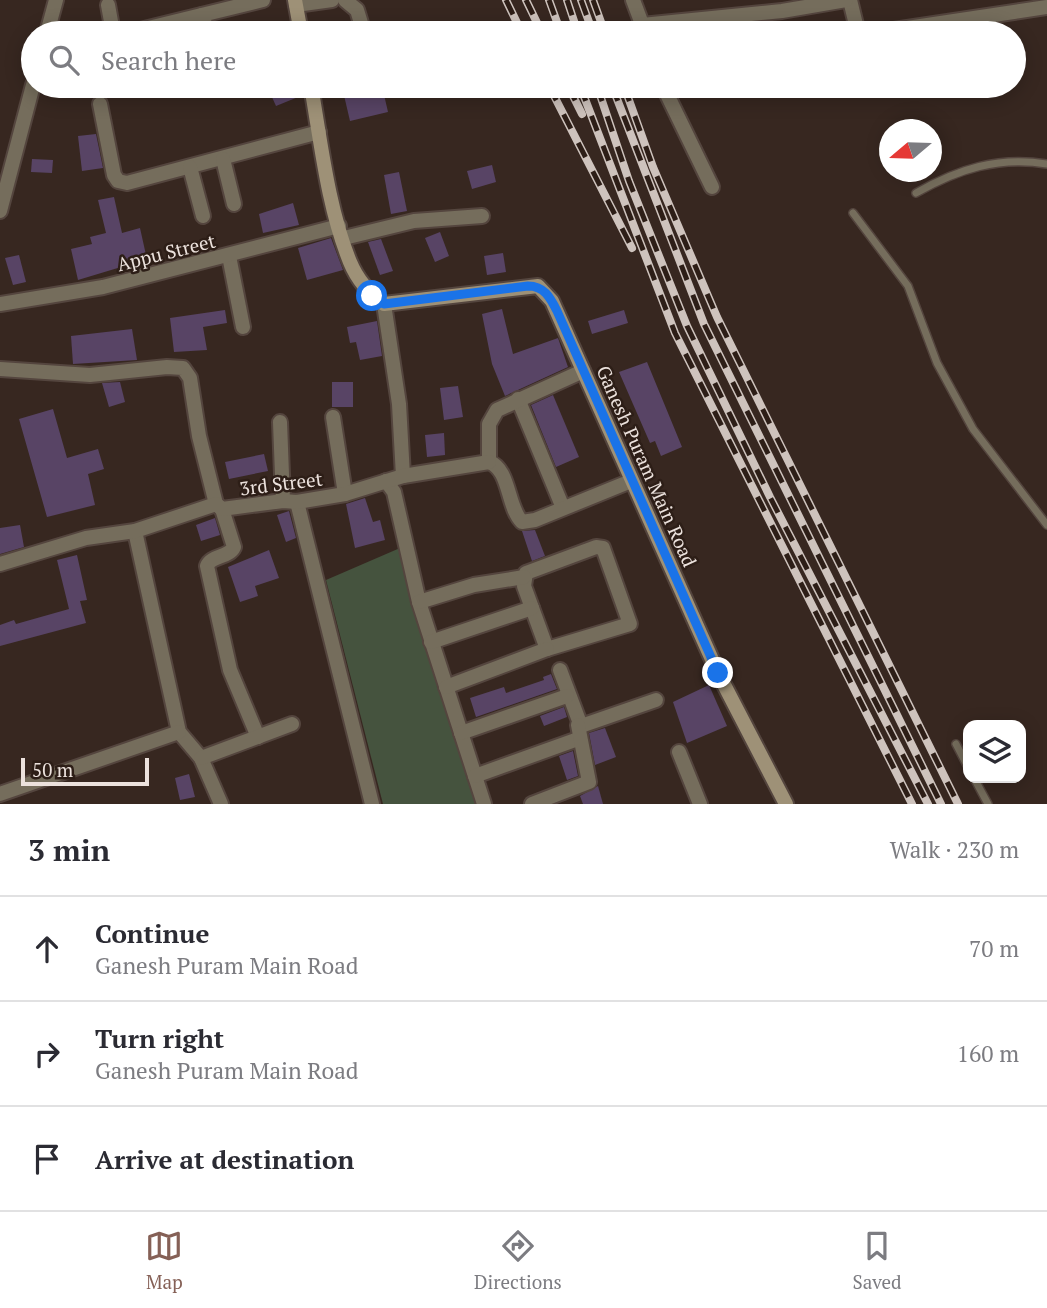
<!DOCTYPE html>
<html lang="en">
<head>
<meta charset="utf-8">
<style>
  body { margin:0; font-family:"PT Serif",serif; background:#f7f7f7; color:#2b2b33 }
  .controls { position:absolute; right:21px; bottom:21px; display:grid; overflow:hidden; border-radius:14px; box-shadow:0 4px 18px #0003 }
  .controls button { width:63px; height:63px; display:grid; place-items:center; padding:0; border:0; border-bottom:2px solid #e1e1e2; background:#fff; color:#2b2b33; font:35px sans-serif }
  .compass { position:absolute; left:879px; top:119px; width:63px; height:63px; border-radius:50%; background:#fff; box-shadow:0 4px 18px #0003; rotate:251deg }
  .scale { position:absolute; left:21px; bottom:18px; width:128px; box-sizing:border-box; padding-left:7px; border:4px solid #ece2dd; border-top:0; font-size:19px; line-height:24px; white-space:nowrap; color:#ece2dd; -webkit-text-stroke:5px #2d1e17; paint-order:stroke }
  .stop { position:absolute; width:21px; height:21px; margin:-16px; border:5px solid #1a73e8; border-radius:50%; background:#fff }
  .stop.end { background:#1a73e8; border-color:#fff; box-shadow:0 2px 7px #0008 }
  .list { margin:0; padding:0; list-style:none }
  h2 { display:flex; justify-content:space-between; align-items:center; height:91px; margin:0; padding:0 28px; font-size:30px }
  h2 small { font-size:23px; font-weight:400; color:#7c7c81 }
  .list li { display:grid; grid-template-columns:46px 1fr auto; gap:21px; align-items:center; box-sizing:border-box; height:105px; padding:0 28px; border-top:2px solid #e1e1e2 }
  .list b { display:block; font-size:26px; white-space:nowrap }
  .list p { margin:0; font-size:23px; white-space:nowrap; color:#7c7c81 }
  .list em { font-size:23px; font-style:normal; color:#7c7c81 }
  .icon { flex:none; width:38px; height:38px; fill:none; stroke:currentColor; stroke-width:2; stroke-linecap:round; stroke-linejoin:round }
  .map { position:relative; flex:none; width:1047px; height:804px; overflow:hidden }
  .search { position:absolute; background:#fff; box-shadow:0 4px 18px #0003; left:21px; right:21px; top:21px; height:77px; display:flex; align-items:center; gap:18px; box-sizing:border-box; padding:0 24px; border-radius:38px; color:#7c7c81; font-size:26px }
  .sheet { height:406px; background:#fff }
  nav { display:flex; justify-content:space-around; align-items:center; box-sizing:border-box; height:98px; border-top:2px solid #e1e1e2; background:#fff; font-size:19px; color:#7c7c81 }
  nav a { display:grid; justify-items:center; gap:4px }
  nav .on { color:#856056 }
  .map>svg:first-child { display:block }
  .green { fill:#45533e }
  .building { fill:#584465 }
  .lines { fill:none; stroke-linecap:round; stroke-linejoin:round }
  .lane-casing { stroke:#54453e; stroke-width:10 }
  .street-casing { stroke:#54453e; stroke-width:18 }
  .secondary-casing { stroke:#54453e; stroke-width:18 }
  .lane { stroke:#756d5c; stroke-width:7 }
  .street { stroke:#756d5c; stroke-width:14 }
  .secondary { stroke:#9e9177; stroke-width:14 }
  .rail-casing { stroke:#cec3bd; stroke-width:8 }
  .rail { stroke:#2d1e17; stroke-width:5; stroke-dasharray:16; stroke-linecap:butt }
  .route { stroke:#1a73e8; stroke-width:9 }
  .labels { text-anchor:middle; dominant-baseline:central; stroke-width:5; stroke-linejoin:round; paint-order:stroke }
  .street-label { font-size:19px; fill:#ece2dd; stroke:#2d1e17 }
</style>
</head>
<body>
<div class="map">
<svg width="1047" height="804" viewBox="0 0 1047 804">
  <rect width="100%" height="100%" fill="#372720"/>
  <path class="green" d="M400,548L480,804H383L326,580Z"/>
  <g class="building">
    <path d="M267,86H302L303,95L276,106Z"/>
    <path d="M366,86H382L388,112L350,121L343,91Z"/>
    <path d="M96,134L103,168L82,171L78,136Z"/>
    <path d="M32,159L53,160L52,173L31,172Z"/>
    <path d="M492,165L496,182L472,189L467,171Z"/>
    <path d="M399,172L407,211L391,214L384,175Z"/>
    <path d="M114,197L122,233L140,228L148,264L132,268L131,264L78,280L71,249L92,244L90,237L106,233L98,200Z"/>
    <path d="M293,203L299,225L263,233L259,214Z"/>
    <path d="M440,232L449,256L435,262L425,238Z"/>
    <path d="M331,238L343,270L307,280L298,248Z"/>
    <path d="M381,239L393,271L380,275L368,242Z"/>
    <path d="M503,253L506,272L487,275L484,256Z"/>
    <path d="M19,255L26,282L13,285L5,258Z"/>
    <path d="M502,309L513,354L558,338L568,367L505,396L492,364L482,314Z"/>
    <path d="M225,310L227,323L203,327L207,350L174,352L170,318Z"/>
    <path d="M624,310L628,323L592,334L588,321Z"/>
    <path d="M377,321L382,356L360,360L356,342L350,343L347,327Z"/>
    <path d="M132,329L137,360L73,364L71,336Z"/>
    <path d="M647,362L682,447L661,456L655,441L650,443L619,372Z"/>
    <path d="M120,382L125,402L109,407L102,383Z"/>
    <rect x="332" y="382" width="21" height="25"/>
    <path d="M458,386L463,417L444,420L440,388Z"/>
    <path d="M553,395L579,457L556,467L531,405Z"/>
    <path d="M53,409L67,458L98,449L104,469L88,474L95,505L47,517L19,419Z"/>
    <path d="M444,433L445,455L427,457L425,435Z"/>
    <path d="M264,454L268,471L229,479L225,462Z"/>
    <path d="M365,498L373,522L380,520L385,540L355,548L346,504Z"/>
    <path d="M289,511L296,538L286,542L277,515Z"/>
    <path d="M215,518L220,535L201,541L196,525Z"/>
    <path d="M20,525L24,547L0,554V528Z"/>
    <path d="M535,530L545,556L532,561L522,531Z"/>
    <path d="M269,550L279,578L255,586L258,596L240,602L228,567Z"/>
    <path d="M77,555L87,600L80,601L86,623L0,646V625L14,620L16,624L69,609L57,560Z"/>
    <path d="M551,674L557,689L476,717L470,698L504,687L506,693L544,680L543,677Z"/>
    <path d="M709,685L727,726L687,743L673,702Z"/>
    <path d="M564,707L567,717L544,726L540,716Z"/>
    <path d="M605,728L616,757L595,765L589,733Z"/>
    <path d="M573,751L578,776L567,780L559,756Z"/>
    <path d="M189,774L195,797L180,800L175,778Z"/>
    <path d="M598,786L603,804H583L580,796Z"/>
  </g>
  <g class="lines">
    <defs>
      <g id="lane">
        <path d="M916,193C958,169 999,156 1047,164"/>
        <path d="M853,213L908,286L937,363L973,429L1047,525"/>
        <path d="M956,744L968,767"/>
        <path d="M974,778L988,804"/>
      </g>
      <g id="street">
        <path d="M345,0L357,10L364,33"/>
        <path d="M633,0L645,32"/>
        <path d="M850,0L858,33"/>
        <path d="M108,5L112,27L119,33"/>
        <path d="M296,5L332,0"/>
        <path d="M202,15L208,33"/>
        <path d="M642,25L782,11L846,0"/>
        <path d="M47,33L56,0"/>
        <path d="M128,33L263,0"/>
        <path d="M874,33L1047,7"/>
        <path d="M663,86L712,187"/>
        <path d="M100,104L114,175L118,181L127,183L319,132"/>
        <path d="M223,159L234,204"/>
        <path d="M190,167L203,216"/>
        <path d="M0,211L33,85"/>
        <path d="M344,238L414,221L482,216"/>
        <path d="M229,256L243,327"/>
        <path d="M0,304L103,287L339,226"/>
        <path d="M384,304L399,404L403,476"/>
        <path d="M0,369L90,375L167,367L183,368L190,378L199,436L216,504"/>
        <path d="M518,399L563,508"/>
        <path d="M333,417L345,494"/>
        <path d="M280,422L283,501"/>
        <path d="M489,462C510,469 507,507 522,522L535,520L631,481"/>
        <path d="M489,462V424L497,410L583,371"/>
        <path d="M386,481L394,492L419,602L484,804"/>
        <path d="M297,502L372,804"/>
        <path d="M222,509L234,547C229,558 211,555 207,566L230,670L258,737"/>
        <path d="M135,531L179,732L201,758L221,804"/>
        <path d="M596,547L603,548L630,624L547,649L524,586L526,573Z"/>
        <path d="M0,564L86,538L135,531L216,504L222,509L283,501L297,502L345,494L403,476L489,462"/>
        <path d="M419,602L474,585L524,577"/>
        <path d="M431,642L532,608"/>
        <path d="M560,670L581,726L656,700"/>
        <path d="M446,687L547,649"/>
        <path d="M461,733L567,696"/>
        <path d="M679,752L700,804"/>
        <path d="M201,758L292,724"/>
        <path d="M475,776L578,739"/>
        <path d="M0,794L179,732"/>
        <path d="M532,804L589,782L578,725"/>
      </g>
      <g id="secondary">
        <path d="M295,0L301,33"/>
        <path d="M311,86C321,143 328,208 350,262C357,279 370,294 384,304L538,286L552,301L718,673L786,804"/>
      </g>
    </defs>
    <use href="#lane" class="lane-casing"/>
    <use href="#street" class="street-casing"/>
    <use href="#secondary" class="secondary-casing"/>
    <use href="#lane" class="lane"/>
    <use href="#street" class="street"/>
    <use href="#secondary" class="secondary"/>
    <defs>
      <g id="rail">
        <path d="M506,0L522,33"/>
        <path d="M526,0L542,33"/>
        <path d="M549,0L561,33"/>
        <path d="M567,0L578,33"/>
        <path d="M581,0L593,33"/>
        <path d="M593,0L605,33"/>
        <path d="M549,86L632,248"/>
        <path d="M568,86L582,114"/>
        <path d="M580,86L675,333L912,804"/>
        <path d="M597,86L629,181L687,326L770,497L928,804"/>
        <path d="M612,86L704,324L941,804"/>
        <path d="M624,86L653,167L717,317L958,804"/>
      </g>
    </defs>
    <use href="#rail" class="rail-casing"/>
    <use href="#rail" class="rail"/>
  </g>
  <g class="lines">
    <path class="route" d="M372,296L384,304L528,286C544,286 550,297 557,311L718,673"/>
  </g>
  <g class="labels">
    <g class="street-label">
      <text transform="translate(166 252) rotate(-14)">Appu Street</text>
      <text transform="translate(647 466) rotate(66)">Ganesh Puram Main Road</text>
      <text transform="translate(281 483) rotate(-7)">3rd Street</text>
    </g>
  </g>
</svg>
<div class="controls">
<button><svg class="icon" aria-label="layers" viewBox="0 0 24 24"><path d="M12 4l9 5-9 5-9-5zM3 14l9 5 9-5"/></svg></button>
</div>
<svg class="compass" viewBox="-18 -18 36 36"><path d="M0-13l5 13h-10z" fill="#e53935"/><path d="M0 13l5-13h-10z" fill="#7c7c81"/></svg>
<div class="scale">50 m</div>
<div class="stop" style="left:372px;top:296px"></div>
<div class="stop end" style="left:718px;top:673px"></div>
<div class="search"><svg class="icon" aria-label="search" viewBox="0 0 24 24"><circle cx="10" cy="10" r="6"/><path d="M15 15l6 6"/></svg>Search here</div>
</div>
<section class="sheet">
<h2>3 min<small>Walk · 230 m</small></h2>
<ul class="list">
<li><svg class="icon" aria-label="ahead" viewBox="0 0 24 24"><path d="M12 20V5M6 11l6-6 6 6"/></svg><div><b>Continue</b><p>Ganesh Puram Main Road</p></div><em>70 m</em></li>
<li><svg class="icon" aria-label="right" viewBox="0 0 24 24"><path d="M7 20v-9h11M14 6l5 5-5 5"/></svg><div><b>Turn right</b><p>Ganesh Puram Main Road</p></div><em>160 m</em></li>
<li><svg class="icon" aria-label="arrive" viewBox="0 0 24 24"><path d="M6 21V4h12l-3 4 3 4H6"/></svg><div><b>Arrive at destination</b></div></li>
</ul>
</section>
<nav>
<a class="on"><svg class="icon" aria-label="map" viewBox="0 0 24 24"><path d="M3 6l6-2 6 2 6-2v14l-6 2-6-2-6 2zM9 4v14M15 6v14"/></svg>Map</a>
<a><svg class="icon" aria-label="directions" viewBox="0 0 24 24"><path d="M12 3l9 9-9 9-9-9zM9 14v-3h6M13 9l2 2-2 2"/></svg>Directions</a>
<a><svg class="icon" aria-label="saved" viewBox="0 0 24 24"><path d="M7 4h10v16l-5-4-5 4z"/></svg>Saved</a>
</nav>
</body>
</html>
